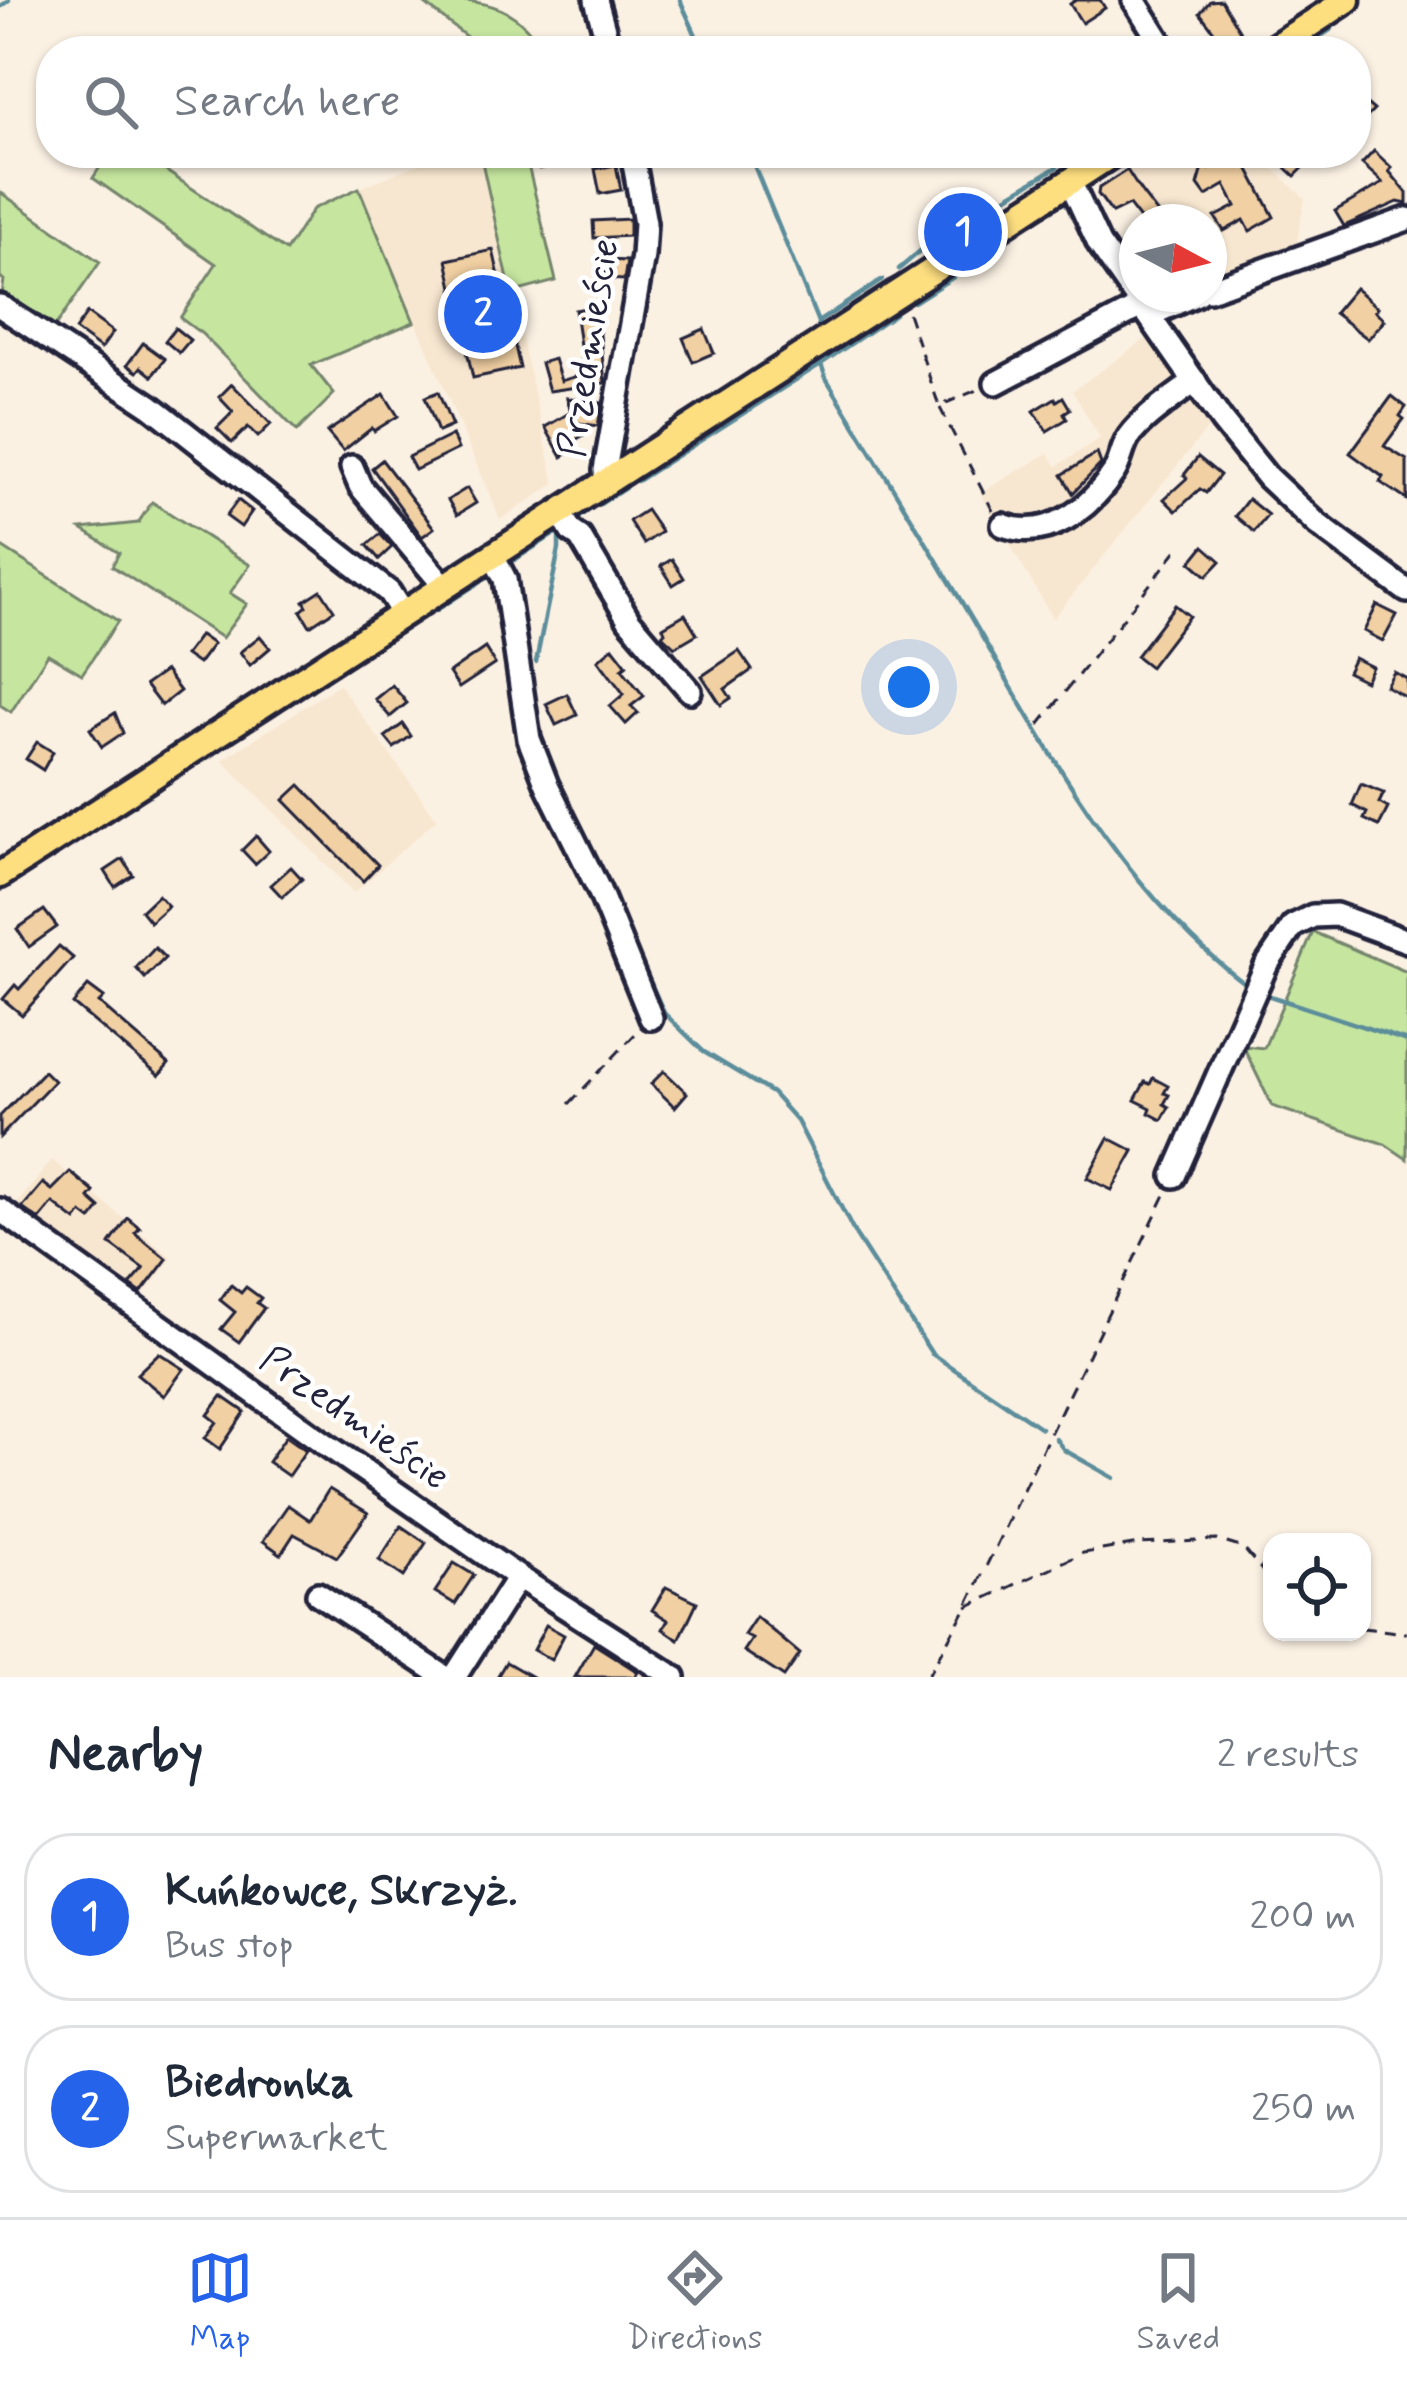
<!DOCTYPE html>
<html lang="en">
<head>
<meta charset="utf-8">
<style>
  body { margin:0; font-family:Mynerve,sans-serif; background:#f2f2f3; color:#1f2937 }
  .controls { position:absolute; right:36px; bottom:36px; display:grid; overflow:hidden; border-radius:24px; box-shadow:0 3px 9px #0004 }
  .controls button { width:108px; height:108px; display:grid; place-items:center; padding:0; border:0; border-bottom:3px solid #e0e1e3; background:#fff; color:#1f2937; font:60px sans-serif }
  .compass { position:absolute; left:1119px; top:204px; width:108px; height:108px; border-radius:50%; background:#fff; box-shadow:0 3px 9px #0004; rotate:97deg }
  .you { position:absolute; left:909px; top:687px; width:42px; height:42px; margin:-30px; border:9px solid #fff; border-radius:50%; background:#1a73e8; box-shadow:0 0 0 18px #1a73e833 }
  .badge { display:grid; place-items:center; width:78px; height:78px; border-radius:50%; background:#2563eb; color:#fff; font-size:39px; font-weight:700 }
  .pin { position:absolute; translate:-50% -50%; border:6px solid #fff; box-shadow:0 3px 12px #0006 }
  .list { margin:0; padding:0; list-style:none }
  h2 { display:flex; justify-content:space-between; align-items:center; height:156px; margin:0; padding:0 48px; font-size:51px }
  h2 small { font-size:39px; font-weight:400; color:#747a83 }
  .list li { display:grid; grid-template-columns:78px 1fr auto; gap:36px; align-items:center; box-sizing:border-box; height:168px; margin:0 24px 24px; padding:0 24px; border:3px solid #e0e1e3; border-radius:48px }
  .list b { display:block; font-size:45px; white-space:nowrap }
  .list p { margin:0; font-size:39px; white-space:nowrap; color:#747a83 }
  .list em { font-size:39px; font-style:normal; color:#747a83 }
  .icon { flex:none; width:66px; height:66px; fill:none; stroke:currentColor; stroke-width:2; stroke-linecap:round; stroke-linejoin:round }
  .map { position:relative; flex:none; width:1407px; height:1677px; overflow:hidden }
  .search { position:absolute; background:#fff; box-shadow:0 3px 9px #0004; left:36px; right:36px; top:36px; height:132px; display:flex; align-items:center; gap:30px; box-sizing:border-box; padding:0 42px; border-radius:48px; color:#747a83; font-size:45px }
  .sheet { height:540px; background:#fff }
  nav { display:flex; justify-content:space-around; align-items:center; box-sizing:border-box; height:168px; border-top:3px solid #e0e1e3; background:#fff; font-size:33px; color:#747a83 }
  nav a { display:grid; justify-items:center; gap:6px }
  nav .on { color:#2563eb }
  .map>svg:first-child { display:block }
  .built { fill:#f8e7d0 }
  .green { fill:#c6e69f; stroke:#74846d; stroke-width:3 }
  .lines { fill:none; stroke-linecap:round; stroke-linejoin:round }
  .stream { stroke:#5c8d9b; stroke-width:4.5 }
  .building { fill:#f1d0a3; stroke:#22223b; stroke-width:3 }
  .minor-casing { stroke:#22223b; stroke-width:30 }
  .major-casing { stroke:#22223b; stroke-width:33 }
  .path { stroke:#22223b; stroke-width:3; stroke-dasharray:12 9; stroke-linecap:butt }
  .minor { stroke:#fff; stroke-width:21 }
  .major { stroke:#fedf80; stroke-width:24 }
  .labels { text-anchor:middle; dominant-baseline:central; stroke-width:9; stroke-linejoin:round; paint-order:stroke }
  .street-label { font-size:39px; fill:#22223b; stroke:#fff }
</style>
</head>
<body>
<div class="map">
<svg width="1407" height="1677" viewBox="0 0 1407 1677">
  <rect width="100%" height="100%" fill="#fbf1e3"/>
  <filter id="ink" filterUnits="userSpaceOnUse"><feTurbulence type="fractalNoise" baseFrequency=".00833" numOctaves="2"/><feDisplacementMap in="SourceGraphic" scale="24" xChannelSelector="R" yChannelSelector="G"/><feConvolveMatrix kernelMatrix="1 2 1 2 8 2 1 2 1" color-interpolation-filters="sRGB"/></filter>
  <g filter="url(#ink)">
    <g class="built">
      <path d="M445,153H480L555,484L500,520L359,188Z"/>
      <path d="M1155,153H1256L1305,198L1295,253L1209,285V222H1164L1127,170Z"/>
      <path d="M1151,335L1212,423L1053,619L980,493L1048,453L1057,466L1100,438L1072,391Z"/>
      <path d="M339,684L437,819L354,893L222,760Z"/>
      <path d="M52,1160L172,1258L138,1301L11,1211Z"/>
    </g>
    <g class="green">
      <path d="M420,0C481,0 513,0 544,51H484Z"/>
      <path d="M109,153H139L286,251L313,209L359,188L414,322L311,365L334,394L297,431L202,334L180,318L216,264L93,178Z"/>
      <path d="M480,153H525L556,281L511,293Z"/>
      <path d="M0,192L100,262L45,341L0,311L4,280L0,277Z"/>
      <path d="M152,502L250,565L230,593L247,604L222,638L112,566L119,553L81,529L138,523Z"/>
      <path d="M0,546L118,621L82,674L48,654L11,712L0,705Z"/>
      <path d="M1313,932L1407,972V1159L1385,1144L1272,1106L1243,1046L1264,1048Z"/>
    </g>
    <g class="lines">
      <g class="stream">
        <path d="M680,0L703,51"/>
        <path d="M0,7L9,0"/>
        <path d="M1299,51L1332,29"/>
        <path d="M749,153L820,327"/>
        <path d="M1121,167L1143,153"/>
        <path d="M1058,206L1064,203"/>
        <path d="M899,269L933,240L1057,167"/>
        <path d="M914,302L955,276"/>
        <path d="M895,314L821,364L826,378C876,460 926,541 974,623C1051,755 1125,894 1249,987"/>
        <path d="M818,322L882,280"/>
        <path d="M637,481L819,365"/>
        <path d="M600,504L625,488"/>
        <path d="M576,520L588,511"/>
        <path d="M508,564L559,531"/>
        <path d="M435,611L495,572"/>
        <path d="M536,662L559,549V531"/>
        <path d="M615,902L664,1013L704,1052L772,1093L797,1121L856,1236L932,1354L1041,1428"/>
        <path d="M1264,994L1407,1041"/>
        <path d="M1055,1438L1064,1450L1114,1478"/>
      </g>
    </g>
    <g class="building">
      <path d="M1076,0H1100L1105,8L1082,23L1070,4Z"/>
      <path d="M1221,0L1245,40L1229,51L1200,13L1210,1Z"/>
      <path d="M1356,95L1374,110L1356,128Z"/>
      <path d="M1374,151L1392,168L1389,171L1407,193V204L1398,202L1344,226L1335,211L1383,183L1362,164Z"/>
      <path d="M536,153H560L562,164L539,169Z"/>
      <path d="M1285,153H1318L1295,176L1278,160Z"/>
      <path d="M1226,154L1244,160L1274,217L1250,231L1244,220L1224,231L1215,217L1236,206L1225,185L1206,196L1198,185L1203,168L1210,169L1225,161Z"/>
      <path d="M616,165L621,190L600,194L595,169Z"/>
      <path d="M1127,170L1141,192L1164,222H1142L1129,205L1112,213L1098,194L1099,188Z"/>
      <path d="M629,219V236L594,238L593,221Z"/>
      <path d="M493,250L520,368L473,378L447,260Z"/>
      <path d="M606,260L627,261L624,280L605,279Z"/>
      <path d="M1355,288L1378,308L1375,311L1385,320L1368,339L1334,313Z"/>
      <path d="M597,306L605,383L549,391L541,363L554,359L561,381L584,374L575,310Z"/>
      <path d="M87,313L113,332L101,349L75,330Z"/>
      <path d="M175,328L190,340L179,353L165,341Z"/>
      <path d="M704,329L714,353L693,362L683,338Z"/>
      <path d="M143,343L165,359L152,376L141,367L137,372L127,365Z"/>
      <path d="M232,384L271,424L258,437L248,427L232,443L217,428L233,412L219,397Z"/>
      <path d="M438,392L452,426L438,432L425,397Z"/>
      <path d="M384,394L398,416L374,431L372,428L343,451L327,432Z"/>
      <path d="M1392,396L1406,407L1400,416L1404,419L1384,446L1407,460V500L1380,482L1383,477L1350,453Z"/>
      <path d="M1063,397L1070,409L1064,413L1067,419L1047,431L1034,411L1055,398L1057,401Z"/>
      <path d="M567,398L602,403L598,426L578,423L584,435L570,443L574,450L562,457L545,427L571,412Z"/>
      <path d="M452,435L458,449L415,470L408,457Z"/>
      <path d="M1097,453L1101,464L1073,493L1062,475Z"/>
      <path d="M1198,457L1220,475L1206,493L1200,489L1176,511L1164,499L1187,478L1184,475Z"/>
      <path d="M382,460L434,528L422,537L372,468Z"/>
      <path d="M467,488L476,503L457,515L448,500Z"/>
      <path d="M1248,499L1268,515L1254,532L1235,516Z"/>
      <path d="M238,500L252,511L241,527L226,516Z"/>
      <path d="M646,510L661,532L644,544L629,521Z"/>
      <path d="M380,534L392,547L379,559L367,545Z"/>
      <path d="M1204,546L1221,561L1207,576L1191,562Z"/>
      <path d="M672,559L684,578L673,585L661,566Z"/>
      <path d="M321,590L334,610L310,626L301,611L307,606L304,601Z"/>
      <path d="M1175,605L1189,616L1150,667L1136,656Z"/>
      <path d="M1377,605L1397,615L1383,641L1364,631Z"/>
      <path d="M685,614L697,634L675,647L662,635L665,632L663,627Z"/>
      <path d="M200,635L213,644L198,664L185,655Z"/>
      <path d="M260,636L270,648L250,665L240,652Z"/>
      <path d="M613,647L627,665L622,669L644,696L631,706L638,713L626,724L610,706L624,694L598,660Z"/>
      <path d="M485,648L495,664L459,688L449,673Z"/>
      <path d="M739,651L752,670L725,689L731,698L721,705L702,676Z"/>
      <path d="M1354,658L1372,667L1365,681L1347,672Z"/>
      <path d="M165,671L180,691L161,706L145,685Z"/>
      <path d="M1394,672L1407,679V698L1386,686Z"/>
      <path d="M392,685L407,703L390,717L375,699Z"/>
      <path d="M567,694L577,715L556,725L546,704Z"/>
      <path d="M115,713L123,733L102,747L90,729Z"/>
      <path d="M403,724L411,736L394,748L385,737Z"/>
      <path d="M37,742L53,752L43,770L26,759Z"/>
      <path d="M1361,784L1384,793L1379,803L1388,808L1379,826L1364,819L1367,813L1352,805Z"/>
      <path d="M300,785L378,865L363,881L284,800Z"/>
      <path d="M256,836L269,851L255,864L242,850Z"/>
      <path d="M123,859L133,875L115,887L105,871Z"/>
      <path d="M291,867L302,879L282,897L271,885Z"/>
      <path d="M158,895L168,906L150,922L141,911Z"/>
      <path d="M44,910L57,927L29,947L17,929Z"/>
      <path d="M59,946L73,958L22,1015L3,999L15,985L19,989Z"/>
      <path d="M155,948L165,958L145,978L136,968Z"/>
      <path d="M88,986L104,998L99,1003L169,1064L159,1076L73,1004Z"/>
      <path d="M44,1071L54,1081L0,1137V1116Z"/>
      <path d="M664,1071L687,1093L675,1107L651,1084Z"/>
      <path d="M1153,1078L1168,1086L1164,1093L1169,1095L1164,1104L1169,1107L1162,1120L1149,1113L1151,1108L1135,1100L1145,1082L1150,1084Z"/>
      <path d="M1109,1138L1134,1151L1112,1190L1087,1178Z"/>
      <path d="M70,1172L94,1192L89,1198L100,1208L91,1220L82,1213L76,1221L53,1203L39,1220L22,1208L43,1183L52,1190Z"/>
      <path d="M128,1218L140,1228L135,1233L167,1259L141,1293L130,1285L144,1269L110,1244Z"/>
      <path d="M231,1285L241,1293L246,1287L261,1298L257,1303L264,1308L239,1342L221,1329L235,1312L220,1300Z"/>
      <path d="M159,1353L184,1369L164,1396L137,1374Z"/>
      <path d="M222,1396L245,1412L220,1449L205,1438L217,1422L208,1415Z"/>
      <path d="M286,1436L306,1450L288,1476L268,1462Z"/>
      <path d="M329,1489L368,1513L337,1557L294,1534L281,1554L263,1541L288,1505L310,1520Z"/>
      <path d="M401,1526L426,1543L404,1577L379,1560Z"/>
      <path d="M454,1563L474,1575L455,1604L435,1592Z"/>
      <path d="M666,1587L697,1602L679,1640L663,1629L668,1620L652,1610Z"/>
      <path d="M756,1617L800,1654L784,1677L744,1651L752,1639L744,1635Z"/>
      <path d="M546,1625L564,1635L551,1660L533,1650Z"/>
      <path d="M594,1644L638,1672L635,1677H575Z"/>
      <path d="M506,1662L532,1677H497Z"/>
    </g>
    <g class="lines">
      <defs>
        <g id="minor">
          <path d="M596,0L610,51"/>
          <path d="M1134,0L1166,51"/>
          <path d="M1070,181L1099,244L1222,421L1267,477L1317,524L1407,591"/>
          <path d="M1209,290L1407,219"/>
          <path d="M0,306L151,406L389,592L403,614"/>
          <path d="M1150,315L1197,294"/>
          <path d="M996,383L1143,305"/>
          <path d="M352,467L360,486L445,587"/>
          <path d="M606,483L605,470L643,256L645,223L632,153"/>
          <path d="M560,512L571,531L580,537L629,620L690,691"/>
          <path d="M1003,525C1048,542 1090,508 1114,472C1121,461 1122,447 1129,437C1144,416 1175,397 1195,381"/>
          <path d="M493,556L505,579L529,739L547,785L599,890L651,1018"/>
          <path d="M1174,1176L1266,966L1293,926L1313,916L1336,915L1407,941"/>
          <path d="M0,1210L324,1443L518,1577L674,1677"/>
          <path d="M318,1594L445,1677"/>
          <path d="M450,1677L455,1676L518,1577"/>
        </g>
        <g id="major">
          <path d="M1269,51L1347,0"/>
          <path d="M0,875L1114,153"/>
        </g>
      </defs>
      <use href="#minor" class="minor-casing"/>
      <use href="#major" class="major-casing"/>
      <g class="path">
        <path d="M908,313L939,406L977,390"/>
        <path d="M940,408L993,511"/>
        <path d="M1039,725L1181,545"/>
        <path d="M569,1104L637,1032"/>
        <path d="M967,1607L1083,1553L1139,1544L1217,1540L1243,1548L1272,1582"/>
        <path d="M1362,1628L1407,1633"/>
        <path d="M927,1677L966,1608L1165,1195"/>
      </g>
      <use href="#minor" class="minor"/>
      <use href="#major" class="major"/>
    </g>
  </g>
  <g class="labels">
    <g class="street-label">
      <text transform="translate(590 348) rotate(-81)">Przedmieście</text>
      <text transform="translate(354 1419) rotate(35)">Przedmieście</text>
    </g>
  </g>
</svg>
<div class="controls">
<button><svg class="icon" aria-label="locate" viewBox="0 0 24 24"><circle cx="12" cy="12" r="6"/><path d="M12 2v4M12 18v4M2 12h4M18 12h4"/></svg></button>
</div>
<svg class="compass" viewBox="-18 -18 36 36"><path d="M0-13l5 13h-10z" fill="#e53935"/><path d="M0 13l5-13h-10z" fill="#747a83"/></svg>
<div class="you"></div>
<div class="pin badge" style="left:963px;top:232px">1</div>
<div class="pin badge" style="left:483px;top:314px">2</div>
<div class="search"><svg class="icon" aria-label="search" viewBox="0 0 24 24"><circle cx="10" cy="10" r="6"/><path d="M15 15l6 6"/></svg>Search here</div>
</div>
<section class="sheet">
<h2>Nearby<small>2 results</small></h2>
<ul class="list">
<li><span class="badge">1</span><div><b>Kuńkowce, Skrzyż.</b><p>Bus stop</p></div><em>200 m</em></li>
<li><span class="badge">2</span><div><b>Biedronka</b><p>Supermarket</p></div><em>250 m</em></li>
</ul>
</section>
<nav>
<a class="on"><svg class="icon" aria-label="map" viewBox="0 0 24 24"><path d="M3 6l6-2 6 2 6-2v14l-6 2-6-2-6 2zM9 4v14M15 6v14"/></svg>Map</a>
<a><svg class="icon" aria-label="directions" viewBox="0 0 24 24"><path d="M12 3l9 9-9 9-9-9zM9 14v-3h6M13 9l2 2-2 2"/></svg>Directions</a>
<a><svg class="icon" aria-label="saved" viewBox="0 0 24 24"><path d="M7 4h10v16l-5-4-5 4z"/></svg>Saved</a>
</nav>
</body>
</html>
